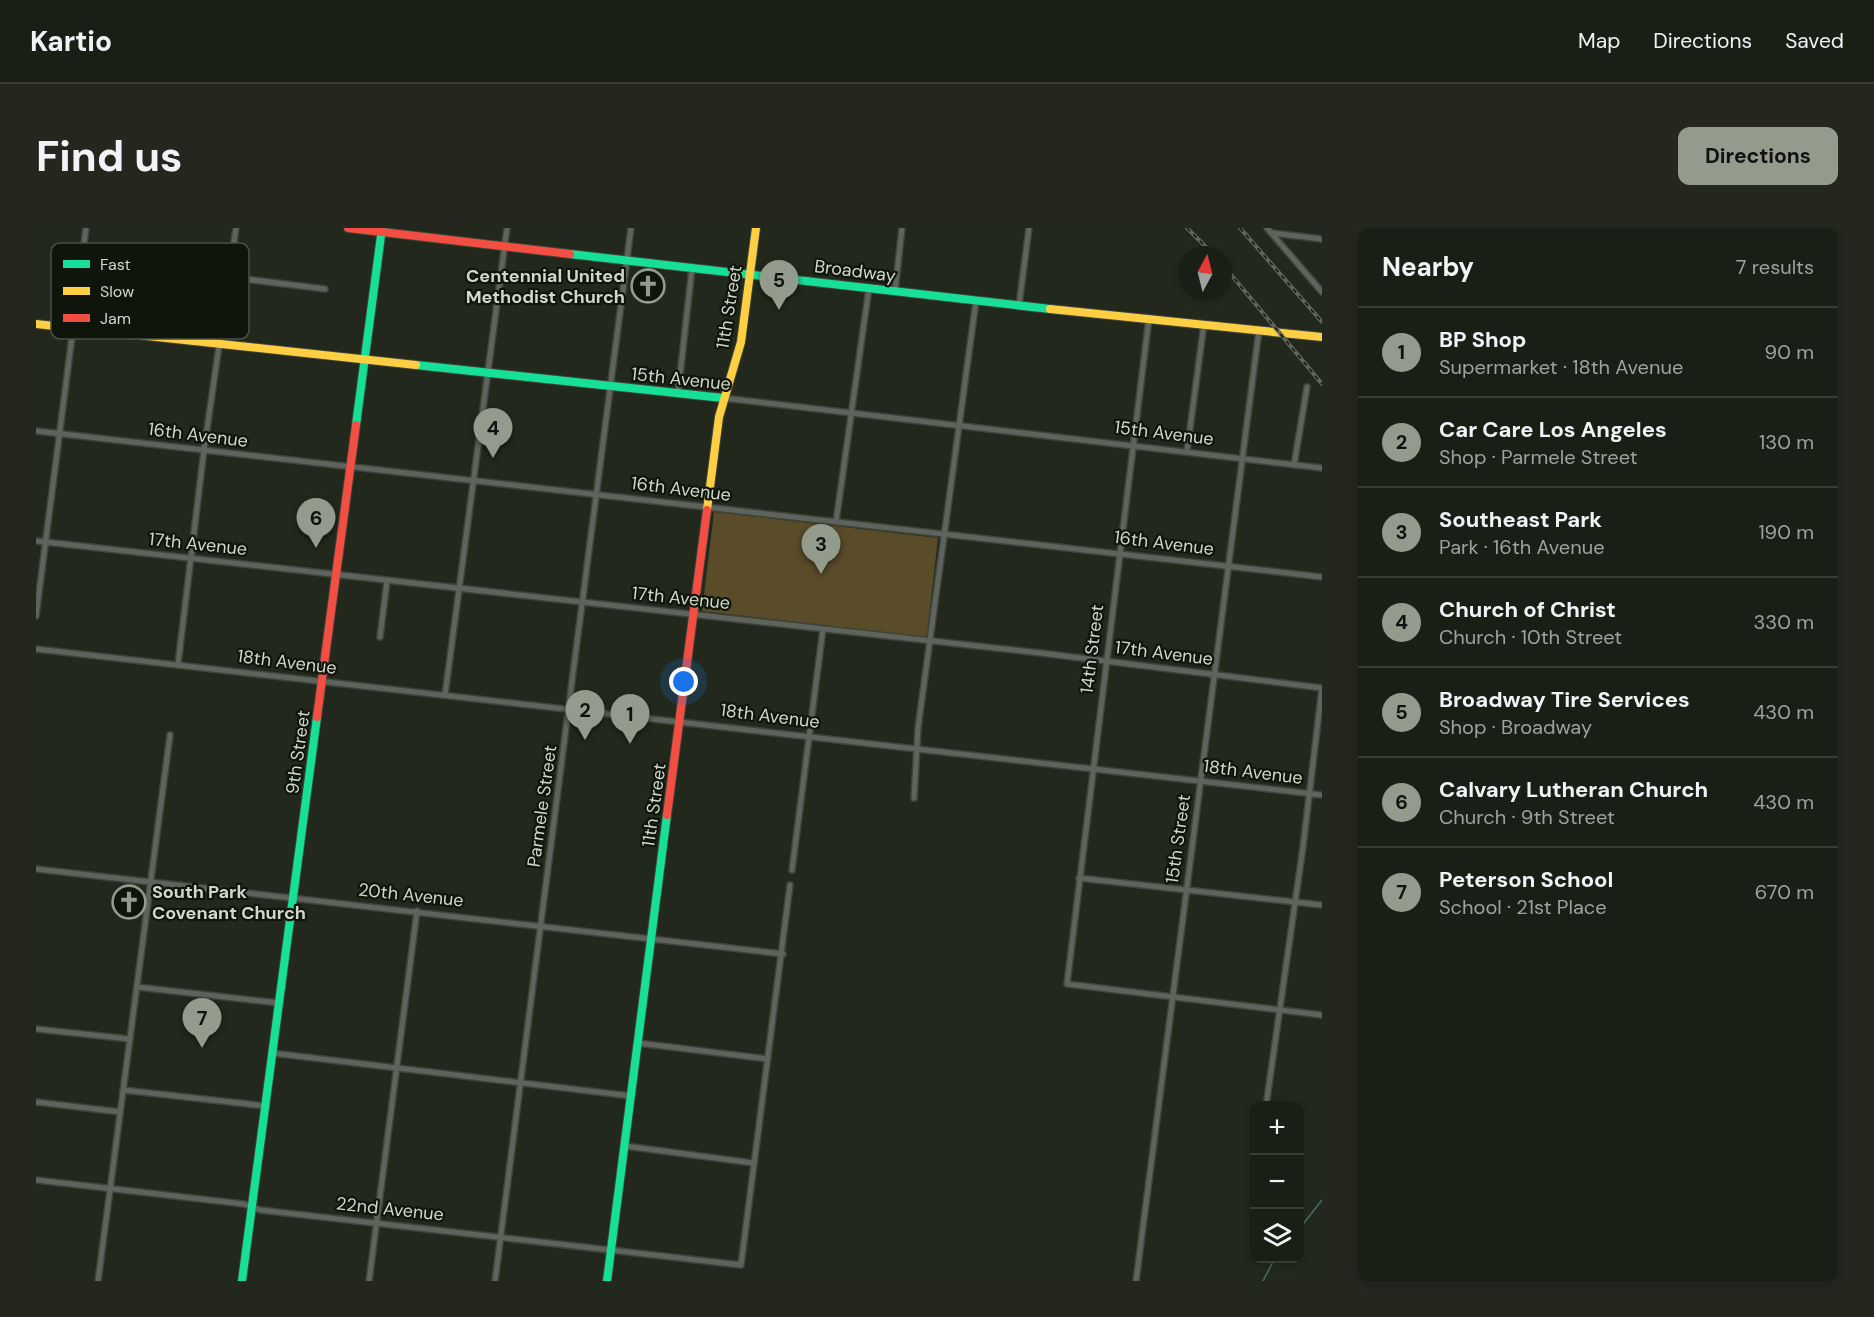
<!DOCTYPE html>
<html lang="en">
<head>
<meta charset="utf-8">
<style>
  body { margin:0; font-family:"DM Sans",sans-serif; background:#23271e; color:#f1f3f6 }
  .controls { position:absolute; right:18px; bottom:18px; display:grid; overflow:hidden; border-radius:12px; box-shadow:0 3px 9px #0003 }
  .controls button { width:54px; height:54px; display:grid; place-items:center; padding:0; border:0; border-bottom:2px solid #383d34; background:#1a1f15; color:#f1f3f6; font:30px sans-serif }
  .compass { position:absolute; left:1142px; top:18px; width:54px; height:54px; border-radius:50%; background:#1a1f15; box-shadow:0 3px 9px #0003; rotate:7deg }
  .you { position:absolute; left:648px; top:454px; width:21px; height:21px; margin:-15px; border:4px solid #fff; border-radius:50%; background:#1a73e8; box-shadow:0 0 0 9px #1a73e833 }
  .badge { display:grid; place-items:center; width:39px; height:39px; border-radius:50%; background:#939b8c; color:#111; font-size:20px; font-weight:700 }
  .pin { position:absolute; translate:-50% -50px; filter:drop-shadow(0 2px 3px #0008) }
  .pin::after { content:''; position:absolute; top:32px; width:21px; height:18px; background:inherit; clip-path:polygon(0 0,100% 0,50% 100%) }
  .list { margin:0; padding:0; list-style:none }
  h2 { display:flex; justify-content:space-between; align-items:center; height:78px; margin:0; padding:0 24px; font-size:26px }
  h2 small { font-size:20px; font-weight:400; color:#9fa2a0 }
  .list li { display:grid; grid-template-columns:39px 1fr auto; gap:18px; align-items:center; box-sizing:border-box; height:90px; padding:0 24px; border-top:2px solid #383d34 }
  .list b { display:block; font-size:22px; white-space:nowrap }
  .list p { margin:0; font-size:20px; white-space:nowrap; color:#9fa2a0 }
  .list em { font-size:20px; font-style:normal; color:#9fa2a0 }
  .icon { flex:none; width:33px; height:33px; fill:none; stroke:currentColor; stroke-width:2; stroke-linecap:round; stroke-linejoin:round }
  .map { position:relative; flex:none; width:1286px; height:1053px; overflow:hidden; border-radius:12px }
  header { display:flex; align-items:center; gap:36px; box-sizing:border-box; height:84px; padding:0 30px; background:#1a1f15; border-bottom:2px solid #383d34 }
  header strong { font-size:28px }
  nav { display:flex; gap:33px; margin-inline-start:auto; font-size:21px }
  .intro { display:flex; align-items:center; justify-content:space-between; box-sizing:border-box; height:144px; padding:0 36px }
  h1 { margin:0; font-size:42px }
  .button { padding:15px 27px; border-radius:12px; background:#939b8c; color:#111; font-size:21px; font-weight:700 }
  main { display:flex; gap:36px; padding:0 36px }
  aside { flex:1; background:#1a1f15; border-radius:12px; box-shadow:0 3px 9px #0003 }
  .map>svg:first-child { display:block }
  .green { fill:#5a4b29 }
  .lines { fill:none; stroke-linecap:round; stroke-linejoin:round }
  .stream { stroke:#407166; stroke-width:1.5 }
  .street-casing { stroke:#3e4439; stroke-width:8 }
  .fast-casing { stroke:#3e4439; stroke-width:10 }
  .slow-casing { stroke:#3e4439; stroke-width:10 }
  .jam-casing { stroke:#3e4439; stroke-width:10 }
  .street { stroke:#5e635e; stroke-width:5 }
  .fast { stroke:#16e098; stroke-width:8 }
  .slow { stroke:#ffcf43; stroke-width:8 }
  .jam { stroke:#f24e42; stroke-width:8 }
  .rail-casing { stroke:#60655d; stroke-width:4 }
  .rail { stroke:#0f150a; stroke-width:1.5; stroke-dasharray:4.5; stroke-linecap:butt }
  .labels { text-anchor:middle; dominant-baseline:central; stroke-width:4.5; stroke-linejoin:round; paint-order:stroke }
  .street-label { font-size:18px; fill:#d0d9c9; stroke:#0f150a }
  .poi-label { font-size:18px; font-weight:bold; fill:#d0d9c9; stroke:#0f150a; text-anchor:end }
  .key { fill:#0f150a; stroke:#495043; stroke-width:1.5 }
  .key-label { font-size:16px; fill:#d0d9c9 }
</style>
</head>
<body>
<header>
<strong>Kartio</strong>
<nav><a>Map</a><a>Directions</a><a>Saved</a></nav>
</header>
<div class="intro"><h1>Find us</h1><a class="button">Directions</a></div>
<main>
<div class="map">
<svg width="1286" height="1053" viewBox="0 0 1286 1053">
  <rect width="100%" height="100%" fill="#22291c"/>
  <path class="green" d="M678,284L902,310L891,407L888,409L666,383Z"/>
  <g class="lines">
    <g class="stream">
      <path d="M1264,1000L1286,972"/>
      <path d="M1227,1053L1239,1030"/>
    </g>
    <defs>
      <g id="street">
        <path d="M1231,0L1286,64"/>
        <path d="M1236,5L1286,11"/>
        <path d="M193,49L289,61"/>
        <path d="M859,63L866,0"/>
        <path d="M983,77L993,0"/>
        <path d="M1113,90L1031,756L1286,787"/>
        <path d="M642,165L656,40"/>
        <path d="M687,170L1286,240"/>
        <path d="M0,203L1286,349"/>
        <path d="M1151,223L1168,96"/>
        <path d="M1258,237L1271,159"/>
        <path d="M800,294L833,60"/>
        <path d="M0,313L1013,426L1286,460"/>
        <path d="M0,388L50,0"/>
        <path d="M344,409L351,353"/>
        <path d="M0,421L1286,567"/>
        <path d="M142,436L168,222L200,0"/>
        <path d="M409,467L471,0"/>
        <path d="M878,570L882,500L940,73"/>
        <path d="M0,641L747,726"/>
        <path d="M756,642L787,401"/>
        <path d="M1043,650L1286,677"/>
        <path d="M101,759L243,775"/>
        <path d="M0,801L94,811"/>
        <path d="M602,815L732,831"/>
        <path d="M236,825L595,868"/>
        <path d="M87,862L230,878"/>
        <path d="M0,874L84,884"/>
        <path d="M1230,878L1267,619L1286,460"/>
        <path d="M589,918L717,935"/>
        <path d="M0,952L208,976L224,982L705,1037L754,657"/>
        <path d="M62,1053L134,507"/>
        <path d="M333,1053L381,683"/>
        <path d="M459,1053C501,702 551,351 595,0"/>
        <path d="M1100,1053L1223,102"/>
      </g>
      <g id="fast">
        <path d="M534,26L1014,81"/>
        <path d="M380,137L687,170"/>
        <path d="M320,197L346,0"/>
        <path d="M206,1053L281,489"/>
        <path d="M571,1053L631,587"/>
      </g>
      <g id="slow">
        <path d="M1014,81L1286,109"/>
        <path d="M0,96L380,137"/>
        <path d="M671,282L683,189L705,114L720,0"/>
      </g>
      <g id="jam">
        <path d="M312,0L534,26"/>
        <path d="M281,489L320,197"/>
        <path d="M631,587L671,282"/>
      </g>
    </defs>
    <use href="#street" class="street-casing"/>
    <use href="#fast" class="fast-casing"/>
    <use href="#slow" class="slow-casing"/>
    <use href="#jam" class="jam-casing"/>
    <use href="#street" class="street"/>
    <use href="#fast" class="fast"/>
    <use href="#slow" class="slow"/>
    <use href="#jam" class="jam"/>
    <defs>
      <g id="rail">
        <path d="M1151,0L1178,27"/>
        <path d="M1204,0L1286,94"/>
        <path d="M1187,37L1286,156"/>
      </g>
    </defs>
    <use href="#rail" class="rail-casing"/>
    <use href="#rail" class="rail"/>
  </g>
  <defs>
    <symbol id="church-ring" viewBox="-11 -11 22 22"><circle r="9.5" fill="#0f150a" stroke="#939b8c" stroke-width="1.5"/><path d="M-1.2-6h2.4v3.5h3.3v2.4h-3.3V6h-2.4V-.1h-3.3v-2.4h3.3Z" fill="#939b8c"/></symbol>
  </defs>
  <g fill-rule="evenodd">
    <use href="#church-ring" x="593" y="39" width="38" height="38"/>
    <use href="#church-ring" x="74" y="655" width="38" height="38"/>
  </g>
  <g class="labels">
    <g class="street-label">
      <text transform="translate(819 43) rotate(7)">Broadway</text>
      <text transform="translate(693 79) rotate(-81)">11th Street</text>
      <text transform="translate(645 151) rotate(6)">15th Avenue</text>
      <text transform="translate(1128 205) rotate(7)">15th Avenue</text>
      <text transform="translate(162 207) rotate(7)">16th Avenue</text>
      <text transform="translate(645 261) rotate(7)">16th Avenue</text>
      <text transform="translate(1128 315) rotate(7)">16th Avenue</text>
      <text transform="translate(162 316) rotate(6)">17th Avenue</text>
      <text transform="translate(645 370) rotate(6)">17th Avenue</text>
      <text transform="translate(1056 421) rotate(-83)">14th Street</text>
      <text transform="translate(1128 425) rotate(7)">17th Avenue</text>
      <text transform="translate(251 434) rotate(7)">18th Avenue</text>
      <text transform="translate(734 488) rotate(7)">18th Avenue</text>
      <text transform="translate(262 524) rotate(-82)">9th Street</text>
      <text transform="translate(1217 544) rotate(7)">18th Avenue</text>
      <text transform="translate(618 577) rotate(-82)">11th Street</text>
      <text transform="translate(506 578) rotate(-82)">Parmele Street</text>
      <text transform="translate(1142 611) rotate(-82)">15th Street</text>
      <text transform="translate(375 667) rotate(6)">20th Avenue</text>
      <text transform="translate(354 981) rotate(6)">22nd Avenue</text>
    </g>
    <g class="poi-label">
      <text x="589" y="48">Centennial United<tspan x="589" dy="21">Methodist Church</tspan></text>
      <text x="116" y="664" text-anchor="start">South Park<tspan x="116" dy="21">Covenant Church</tspan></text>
    </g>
  </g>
  <rect x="15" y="15" width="198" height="96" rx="9" class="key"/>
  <rect x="27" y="32" width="27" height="8" fill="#16e098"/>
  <rect x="27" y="59" width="27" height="8" fill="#ffcf43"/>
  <rect x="27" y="86" width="27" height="8" fill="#f24e42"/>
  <g class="key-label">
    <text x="64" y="42">Fast</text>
    <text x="64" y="69">Slow</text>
    <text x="64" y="96">Jam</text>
  </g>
</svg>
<div class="controls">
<button>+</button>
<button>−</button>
<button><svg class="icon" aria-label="layers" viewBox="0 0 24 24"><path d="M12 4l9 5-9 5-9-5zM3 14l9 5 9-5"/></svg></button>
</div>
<svg class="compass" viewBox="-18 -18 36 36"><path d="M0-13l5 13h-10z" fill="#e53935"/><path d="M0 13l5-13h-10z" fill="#9fa2a0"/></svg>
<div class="you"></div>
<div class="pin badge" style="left:594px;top:516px">1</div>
<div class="pin badge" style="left:549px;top:512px">2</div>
<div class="pin badge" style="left:785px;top:346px">3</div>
<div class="pin badge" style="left:457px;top:230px">4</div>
<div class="pin badge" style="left:743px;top:82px">5</div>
<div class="pin badge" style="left:280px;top:320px">6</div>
<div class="pin badge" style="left:166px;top:820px">7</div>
</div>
<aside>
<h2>Nearby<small>7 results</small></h2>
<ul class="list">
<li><span class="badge">1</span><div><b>BP Shop</b><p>Supermarket · 18th Avenue</p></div><em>90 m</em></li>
<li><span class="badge">2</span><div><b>Car Care Los Angeles</b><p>Shop · Parmele Street</p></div><em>130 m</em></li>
<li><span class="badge">3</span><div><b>Southeast Park</b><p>Park · 16th Avenue</p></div><em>190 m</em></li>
<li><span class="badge">4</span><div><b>Church of Christ</b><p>Church · 10th Street</p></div><em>330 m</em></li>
<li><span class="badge">5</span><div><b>Broadway Tire Services</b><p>Shop · Broadway</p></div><em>430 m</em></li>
<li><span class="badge">6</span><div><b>Calvary Lutheran Church</b><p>Church · 9th Street</p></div><em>430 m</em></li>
<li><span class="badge">7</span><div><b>Peterson School</b><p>School · 21st Place</p></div><em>670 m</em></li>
</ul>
</aside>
</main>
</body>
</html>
